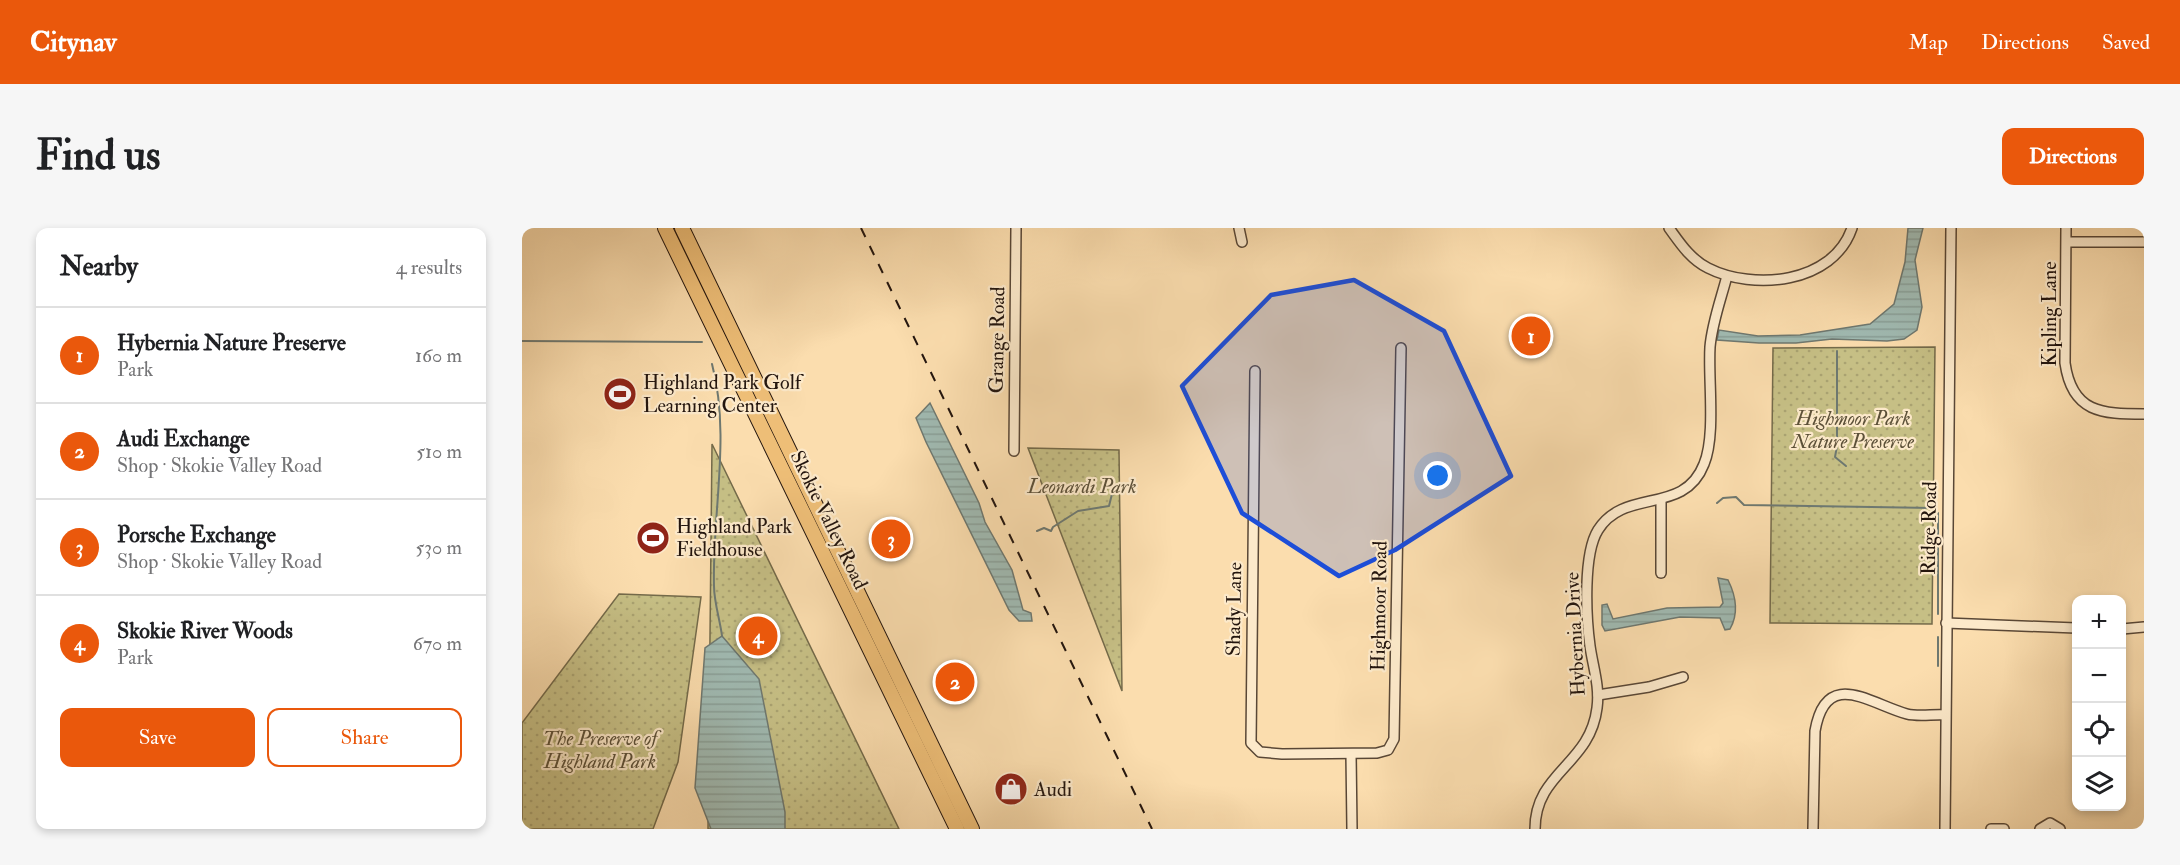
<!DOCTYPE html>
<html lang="en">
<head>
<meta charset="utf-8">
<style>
  body { margin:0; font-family:"IM FELL Double Pica",serif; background:#f6f6f6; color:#202124 }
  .controls { position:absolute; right:18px; bottom:18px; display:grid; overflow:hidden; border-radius:12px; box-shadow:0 3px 9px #0003 }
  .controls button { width:54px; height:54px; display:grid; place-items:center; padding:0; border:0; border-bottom:2px solid #e0e0e0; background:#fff; color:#202124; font:30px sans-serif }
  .you { position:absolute; left:916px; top:248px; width:21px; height:21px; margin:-15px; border:4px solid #fff; border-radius:50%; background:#1a73e8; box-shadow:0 0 0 9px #1a73e833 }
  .badge { display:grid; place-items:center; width:39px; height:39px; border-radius:50%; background:#ea580c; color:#fff; font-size:20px; font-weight:700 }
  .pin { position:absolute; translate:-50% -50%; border:3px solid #fff; box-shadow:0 2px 6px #0006 }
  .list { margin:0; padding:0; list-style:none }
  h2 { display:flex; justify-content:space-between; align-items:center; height:78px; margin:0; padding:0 24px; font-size:26px }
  h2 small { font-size:20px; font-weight:400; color:#757577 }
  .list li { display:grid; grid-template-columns:39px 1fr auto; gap:18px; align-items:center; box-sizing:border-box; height:96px; padding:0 24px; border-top:2px solid #e0e0e0 }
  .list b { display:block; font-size:22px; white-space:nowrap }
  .list p { margin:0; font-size:20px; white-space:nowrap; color:#757577 }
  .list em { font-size:20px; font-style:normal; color:#757577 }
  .actions { display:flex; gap:12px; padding:18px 24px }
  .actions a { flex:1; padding:14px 0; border:2px solid #ea580c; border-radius:12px; text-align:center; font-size:21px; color:#ea580c }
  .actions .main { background:#ea580c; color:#fff }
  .icon { flex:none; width:33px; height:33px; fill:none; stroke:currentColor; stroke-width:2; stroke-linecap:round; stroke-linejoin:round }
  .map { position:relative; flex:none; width:1622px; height:601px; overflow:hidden; border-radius:12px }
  header { display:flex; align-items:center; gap:36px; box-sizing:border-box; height:84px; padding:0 30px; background:#ea580c; color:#fff }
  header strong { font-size:28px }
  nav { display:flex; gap:33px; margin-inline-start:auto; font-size:21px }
  .intro { display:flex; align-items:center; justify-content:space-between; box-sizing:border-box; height:144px; padding:0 36px }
  h1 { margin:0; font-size:42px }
  .button { padding:15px 27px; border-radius:12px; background:#ea580c; color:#fff; font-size:21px; font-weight:700 }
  main { display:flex; gap:36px; padding:0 36px }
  aside { flex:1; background:#fff; border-radius:12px; box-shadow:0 3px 9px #0003 }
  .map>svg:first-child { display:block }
  .park { fill:url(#park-dots); stroke:#746a4a; stroke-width:1.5 }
  .water { fill:url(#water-rules); stroke:#6e7870; stroke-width:1.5 }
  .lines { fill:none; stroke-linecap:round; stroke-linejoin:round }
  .stream { stroke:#6e7870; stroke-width:2 }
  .minor-casing { stroke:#594736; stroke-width:12 }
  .highway-casing { stroke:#23150e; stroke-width:16 }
  .minor { stroke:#fce9ca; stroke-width:9 }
  .highway { stroke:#eebe77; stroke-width:14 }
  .rail { stroke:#23150e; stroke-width:2; stroke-dasharray:10 10; stroke-linecap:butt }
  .marked { fill:#1d4ed8; fill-opacity:0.2; stroke:#1d4ed8; stroke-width:4.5; stroke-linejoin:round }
  .labels { text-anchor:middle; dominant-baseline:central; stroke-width:4.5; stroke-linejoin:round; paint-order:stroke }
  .street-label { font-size:20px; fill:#23150e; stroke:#fce9ca }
  .poi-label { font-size:20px; fill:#23150e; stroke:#fce9ca; text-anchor:start }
  .park-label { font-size:20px; font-style:italic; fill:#5c5038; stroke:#fce9ca }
</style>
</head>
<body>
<header>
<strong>Citynav</strong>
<nav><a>Map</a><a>Directions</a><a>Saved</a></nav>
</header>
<div class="intro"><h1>Find us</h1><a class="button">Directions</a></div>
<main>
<aside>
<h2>Nearby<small>4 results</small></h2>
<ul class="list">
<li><span class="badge">1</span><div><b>Hybernia Nature Preserve</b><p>Park</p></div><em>160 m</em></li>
<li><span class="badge">2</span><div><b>Audi Exchange</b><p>Shop · Skokie Valley Road</p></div><em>510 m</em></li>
<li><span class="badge">3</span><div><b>Porsche Exchange</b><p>Shop · Skokie Valley Road</p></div><em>530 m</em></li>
<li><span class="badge">4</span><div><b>Skokie River Woods</b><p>Park</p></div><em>670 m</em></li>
</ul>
<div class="actions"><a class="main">Save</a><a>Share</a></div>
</aside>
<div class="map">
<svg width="1622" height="601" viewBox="0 0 1622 601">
  <defs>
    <pattern id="park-dots" width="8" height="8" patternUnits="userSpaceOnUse" patternTransform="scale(1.5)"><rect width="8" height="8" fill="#c6bf85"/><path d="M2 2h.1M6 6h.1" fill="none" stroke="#aaa372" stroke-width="1.8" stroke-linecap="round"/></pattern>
    <pattern id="water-rules" width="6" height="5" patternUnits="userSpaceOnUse" patternTransform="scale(1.5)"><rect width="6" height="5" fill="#a0bab2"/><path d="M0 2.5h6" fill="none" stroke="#8a9f98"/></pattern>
  </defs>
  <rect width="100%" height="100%" fill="#fbddae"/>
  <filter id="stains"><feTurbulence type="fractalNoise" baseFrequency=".00333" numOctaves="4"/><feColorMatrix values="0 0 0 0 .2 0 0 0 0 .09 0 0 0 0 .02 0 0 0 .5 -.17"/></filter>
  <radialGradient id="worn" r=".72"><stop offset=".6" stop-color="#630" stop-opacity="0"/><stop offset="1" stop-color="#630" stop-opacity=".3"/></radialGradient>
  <g class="park">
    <path d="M1413,119L1410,396L1248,395L1251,120Z"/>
    <path d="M190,216L377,601H186Z"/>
    <path d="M506,220L597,222L600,463Z"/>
    <path d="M97,366L179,369L156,534L131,601H0V495Z"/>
  </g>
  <g class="water">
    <path d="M1386,0H1401L1393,32L1400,79L1395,102L1382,111L1365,113L1310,111L1274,115H1237L1195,112L1197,102L1236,108L1278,107L1348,96L1372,76L1383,34Z"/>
    <path d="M408,175L457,275L463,294L490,342L501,382L509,385L510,393H497L487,382L404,214L394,190Z"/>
    <path d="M1196,350L1206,352C1214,368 1217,385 1208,401L1203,402L1198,390L1158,389L1083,403L1080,397V377L1085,376L1091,391L1145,380L1198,379L1201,375Z"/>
    <path d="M200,408L237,451L263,584V601H189L173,560L183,420Z"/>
  </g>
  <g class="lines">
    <g class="stream">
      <path d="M0,113L180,114"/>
      <path d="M1315,123V218L1313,229L1324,238"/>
      <path d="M190,136C209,208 190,284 192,358C192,374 198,392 200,408"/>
      <path d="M1195,275L1201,270L1214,269L1222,277L1411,280"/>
      <path d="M1416,285V386"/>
      <path d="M515,303L522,300L529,303L531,299L556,283L587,278L591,262L597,261"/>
      <path d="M1416,438V409"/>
    </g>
    <defs>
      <g id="minor">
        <path d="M717,0L720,14"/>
        <path d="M1147,0C1158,15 1168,31 1186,40C1231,63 1311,56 1330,0"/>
        <path d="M1544,0L1543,135C1550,185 1580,186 1622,186"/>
        <path d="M1545,14H1622"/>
        <path d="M733,143L729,515L738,524L760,526L855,525L866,522L872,511L879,120"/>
        <path d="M492,223L494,0"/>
        <path d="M1139,345V273"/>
        <path d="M1424,395L1554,400"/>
        <path d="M1600,401L1622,399"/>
        <path d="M1076,467L1127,459L1161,449"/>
        <path d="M829,526L830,601"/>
        <path d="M1013,601C1013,544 1068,537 1075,480C1078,459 1071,439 1068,418C1064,389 1061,326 1076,302C1103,259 1162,288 1182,236C1194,207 1186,152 1188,119C1190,95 1199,71 1205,48"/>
        <path d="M1291,601L1293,503C1304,439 1348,476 1385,486C1396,489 1412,486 1423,487"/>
        <path d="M1423,601L1429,0"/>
        <path d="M1469,601H1482"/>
        <path d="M1518,601L1528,595L1538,601"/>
      </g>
      <g id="highway">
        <path d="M143,0L435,601"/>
        <path d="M160,0L450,601"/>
      </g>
    </defs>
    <use href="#minor" class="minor-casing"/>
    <use href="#highway" class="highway-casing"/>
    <use href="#minor" class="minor"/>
    <use href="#highway" class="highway"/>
    <path class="rail" d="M339,0L630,601"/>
  </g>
  <path class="marked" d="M832,52L922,103L989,248L873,322L817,348L720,285L660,158L749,67Z"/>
  <defs>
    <symbol id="stadium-disc" viewBox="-11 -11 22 22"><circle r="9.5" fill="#8f2418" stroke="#fce9ca"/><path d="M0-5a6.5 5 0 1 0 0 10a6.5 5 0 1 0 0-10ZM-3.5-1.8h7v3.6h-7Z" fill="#fff"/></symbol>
    <symbol id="shop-disc" viewBox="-11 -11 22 22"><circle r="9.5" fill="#8f2418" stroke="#fce9ca"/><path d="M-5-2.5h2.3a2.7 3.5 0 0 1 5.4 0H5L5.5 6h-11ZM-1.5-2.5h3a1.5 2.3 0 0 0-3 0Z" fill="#fff"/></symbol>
  </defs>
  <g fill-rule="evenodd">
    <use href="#stadium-disc" x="79" y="147" width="38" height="38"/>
    <use href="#stadium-disc" x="112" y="291" width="38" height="38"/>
    <use href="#shop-disc" x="470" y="542" width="38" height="38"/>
  </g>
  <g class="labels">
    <g class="street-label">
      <text transform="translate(1527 86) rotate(-90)">Kipling Lane</text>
      <text transform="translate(475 112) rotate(-89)">Grange Road</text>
      <text transform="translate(307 292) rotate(64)">Skokie Valley Road</text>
      <text transform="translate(1407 300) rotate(-89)">Ridge Road</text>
      <text transform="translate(857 378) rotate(-89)">Highmoor Road</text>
      <text transform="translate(712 381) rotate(-89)">Shady Lane</text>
      <text transform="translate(1053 406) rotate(-93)">Hybernia Drive</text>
    </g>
    <g class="poi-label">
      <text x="121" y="154">Highland Park Golf<tspan x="121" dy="23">Learning Center</tspan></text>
      <text x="154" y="298">Highland Park<tspan x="154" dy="23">Fieldhouse</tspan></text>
      <text x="512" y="561">Audi</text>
    </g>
    <g class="park-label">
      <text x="1331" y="190">Highmoor Park<tspan x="1331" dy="23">Nature Preserve</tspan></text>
      <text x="560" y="258">Leonardi Park</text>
      <text x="78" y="510">The Preserve of<tspan x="78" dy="23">Highland Park</tspan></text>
    </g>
  </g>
  <rect width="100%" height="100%" filter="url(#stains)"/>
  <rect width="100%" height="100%" fill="url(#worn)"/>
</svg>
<div class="controls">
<button>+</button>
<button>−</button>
<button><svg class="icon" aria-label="locate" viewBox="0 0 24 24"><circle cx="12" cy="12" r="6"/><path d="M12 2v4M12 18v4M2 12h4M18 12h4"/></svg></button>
<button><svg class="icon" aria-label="layers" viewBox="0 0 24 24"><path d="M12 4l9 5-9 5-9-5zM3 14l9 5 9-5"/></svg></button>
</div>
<div class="you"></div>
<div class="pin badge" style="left:1009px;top:108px">1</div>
<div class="pin badge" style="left:433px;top:454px">2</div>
<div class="pin badge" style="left:369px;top:311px">3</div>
<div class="pin badge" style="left:236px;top:408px">4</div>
</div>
</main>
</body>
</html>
